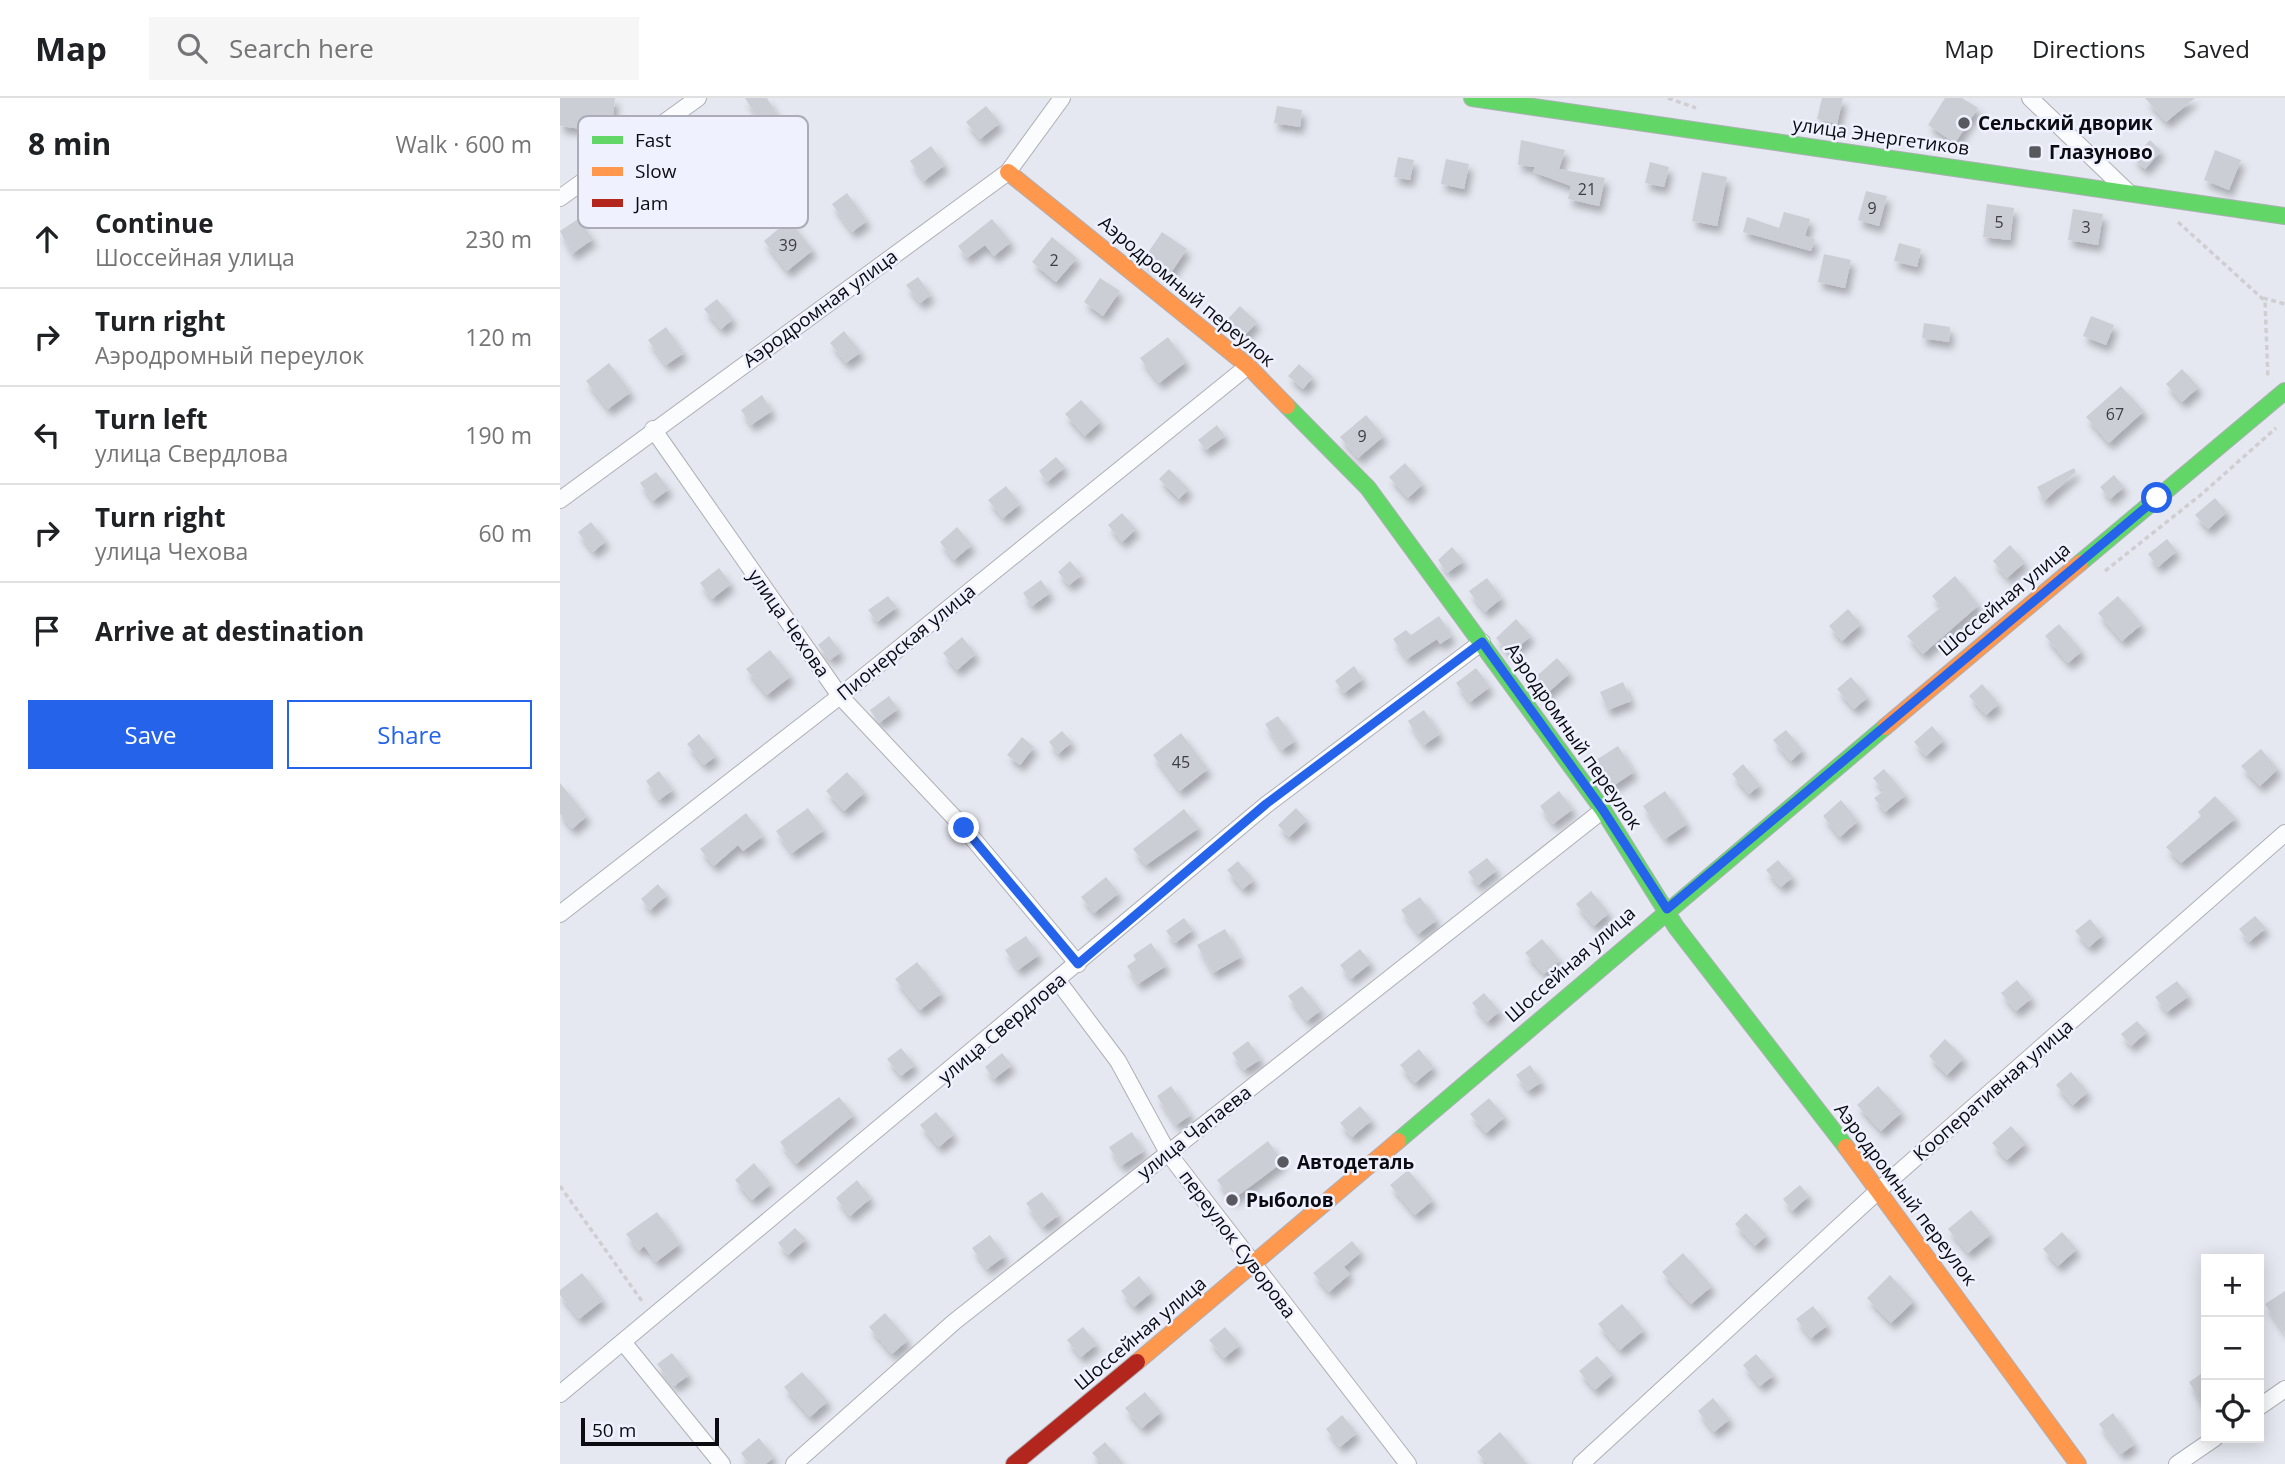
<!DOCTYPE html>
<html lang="en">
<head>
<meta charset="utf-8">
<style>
  body { margin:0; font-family:"Open Sans",sans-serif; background:#f6f6f6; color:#202124 }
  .controls { position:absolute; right:21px; bottom:21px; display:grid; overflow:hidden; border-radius:0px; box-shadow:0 4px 18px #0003 }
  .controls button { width:63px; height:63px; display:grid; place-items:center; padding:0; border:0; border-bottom:2px solid #e0e0e0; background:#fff; color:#202124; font:35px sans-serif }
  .scale { position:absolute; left:21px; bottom:18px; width:138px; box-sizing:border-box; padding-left:7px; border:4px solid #0b0c11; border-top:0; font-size:19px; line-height:24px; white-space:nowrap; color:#0b0c11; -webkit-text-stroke:5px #eff1ff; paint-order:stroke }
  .stop { position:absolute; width:21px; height:21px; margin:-16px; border:5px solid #2563eb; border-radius:50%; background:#fff }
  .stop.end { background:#2563eb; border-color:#fff; box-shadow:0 2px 7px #0008 }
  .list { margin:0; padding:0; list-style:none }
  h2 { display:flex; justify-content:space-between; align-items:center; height:91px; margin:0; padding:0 28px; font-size:30px }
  h2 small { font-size:23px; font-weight:400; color:#757577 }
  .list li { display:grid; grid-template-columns:46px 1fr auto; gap:21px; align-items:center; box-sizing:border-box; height:98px; padding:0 28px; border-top:2px solid #e0e0e0 }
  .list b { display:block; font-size:26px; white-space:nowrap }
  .list p { margin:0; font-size:23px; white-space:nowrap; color:#757577 }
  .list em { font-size:23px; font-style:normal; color:#757577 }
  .actions { display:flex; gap:14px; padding:21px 28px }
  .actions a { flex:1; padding:16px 0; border:2px solid #2563eb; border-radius:0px; text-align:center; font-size:24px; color:#2563eb }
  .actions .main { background:#2563eb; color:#fff }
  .icon { flex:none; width:38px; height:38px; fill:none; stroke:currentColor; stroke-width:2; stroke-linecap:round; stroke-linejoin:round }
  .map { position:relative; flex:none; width:1725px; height:1366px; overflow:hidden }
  header { display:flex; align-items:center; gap:42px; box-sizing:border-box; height:98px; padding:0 35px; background:#fff; border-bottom:2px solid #e0e0e0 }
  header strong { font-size:33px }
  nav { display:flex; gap:38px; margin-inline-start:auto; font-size:24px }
  .search { width:490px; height:63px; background:#f6f6f6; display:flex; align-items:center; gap:18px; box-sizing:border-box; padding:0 24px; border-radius:0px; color:#757577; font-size:26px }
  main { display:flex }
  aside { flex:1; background:#fff }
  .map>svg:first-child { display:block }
  .building { fill:#ccced5; filter:url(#shadow) }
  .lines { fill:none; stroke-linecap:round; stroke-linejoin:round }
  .street-casing { stroke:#aeafb6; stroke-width:18 }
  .fast-casing { stroke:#aeafb6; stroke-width:18 }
  .slow-casing { stroke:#aeafb6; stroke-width:18 }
  .jam-casing { stroke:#aeafb6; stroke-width:18 }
  .path { stroke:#cfcfd2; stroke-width:3.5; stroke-dasharray:5 3.5; stroke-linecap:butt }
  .street { stroke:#fbfcfd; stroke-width:16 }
  .fast { stroke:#63d668; stroke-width:16 }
  .slow { stroke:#ff974d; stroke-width:16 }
  .jam { stroke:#b3261e; stroke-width:16 }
  .route { stroke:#2563eb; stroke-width:9 }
  .poi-dot { fill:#58595f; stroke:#eff1ff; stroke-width:2.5 }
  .labels { text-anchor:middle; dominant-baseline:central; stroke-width:5; stroke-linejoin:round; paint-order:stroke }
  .number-label { font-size:16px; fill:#3d3e44 }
  .poi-label { font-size:19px; font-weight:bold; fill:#0b0c11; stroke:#eff1ff; text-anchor:start }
  .street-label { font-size:19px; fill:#0b0c11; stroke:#eff1ff }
  .key { fill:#eff1ff; stroke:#abacb8; stroke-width:2 }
  .key-label { font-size:19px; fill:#0b0c11 }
</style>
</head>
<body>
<header>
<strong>Map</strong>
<div class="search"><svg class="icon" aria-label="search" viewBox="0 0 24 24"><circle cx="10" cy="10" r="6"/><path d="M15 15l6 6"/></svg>Search here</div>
<nav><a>Map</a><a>Directions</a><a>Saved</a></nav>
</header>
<main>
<aside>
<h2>8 min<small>Walk · 600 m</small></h2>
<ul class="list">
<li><svg class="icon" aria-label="ahead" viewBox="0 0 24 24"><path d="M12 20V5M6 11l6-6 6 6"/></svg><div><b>Continue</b><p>Шоссейная улица</p></div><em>230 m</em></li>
<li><svg class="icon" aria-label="right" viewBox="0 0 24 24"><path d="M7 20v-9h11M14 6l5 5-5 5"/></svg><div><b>Turn right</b><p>Аэродромный переулок</p></div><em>120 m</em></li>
<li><svg class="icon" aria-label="left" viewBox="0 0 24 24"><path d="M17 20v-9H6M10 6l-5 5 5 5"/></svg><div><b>Turn left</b><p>улица Свердлова</p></div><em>190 m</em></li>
<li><svg class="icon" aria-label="right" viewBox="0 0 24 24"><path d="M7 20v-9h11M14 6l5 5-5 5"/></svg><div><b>Turn right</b><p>улица Чехова</p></div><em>60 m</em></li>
<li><svg class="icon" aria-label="arrive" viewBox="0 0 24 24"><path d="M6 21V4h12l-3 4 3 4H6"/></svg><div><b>Arrive at destination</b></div></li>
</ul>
<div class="actions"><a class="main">Save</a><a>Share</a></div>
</aside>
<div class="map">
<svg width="1725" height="1366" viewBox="0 0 1725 1366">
  <defs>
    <filter id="shadow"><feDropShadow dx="4" dy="7" stdDeviation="3.5" flood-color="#0004"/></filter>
  </defs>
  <rect width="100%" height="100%" fill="#e6e8f1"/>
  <g class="building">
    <path d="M0,0H55L51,35L0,28Z"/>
    <path d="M185,0H207L219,20L204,30Z"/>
    <path d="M1262,0H1283L1277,26L1257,21Z"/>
    <path d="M1385,0H1402L1418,10L1395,45L1368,27Z"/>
    <path d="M1585,0H1635L1606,24Z"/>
    <path d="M426,8L440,25L420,41L406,24Z"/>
    <path d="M717,8L742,12L740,29L714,25Z"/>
    <path d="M961,42L1005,52L999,71L1045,80L1039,108L1008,101L1011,88L973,74L975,69L958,67Z"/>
    <path d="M1590,42L1601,53L1585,71L1573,60Z"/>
    <path d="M371,48L385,67L364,83L350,63Z"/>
    <path d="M1655,52L1681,62L1669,92L1644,82Z"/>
    <path d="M838,59L854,62L850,82L834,79Z"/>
    <path d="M886,61L909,66L904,91L881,86Z"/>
    <path d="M1090,64L1109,69L1104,89L1085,85Z"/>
    <path d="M1142,74L1167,79L1157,128L1132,123Z"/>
    <path d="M1306,93L1327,98L1319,128L1298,122Z"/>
    <path d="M287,95L307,123L292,134L272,106Z"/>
    <path d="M1427,106L1454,110L1450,142L1423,139Z"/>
    <path d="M1513,111L1543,116L1538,147L1508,142Z"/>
    <path d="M1224,114L1250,121L1245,138L1255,141L1251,153L1183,134L1187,119L1219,130Z"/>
    <path d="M18,121L33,141L12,156L0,133Z"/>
    <path d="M432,121L451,144L434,158L425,147L407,160L398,148Z"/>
    <path d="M229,122L253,152L227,173L204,143Z"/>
    <path d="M602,134L627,151L608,179L583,162Z"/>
    <path d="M492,139L517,160L496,184L472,164Z"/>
    <path d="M1339,145L1361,151L1357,169L1334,163Z"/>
    <path d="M1264,156L1291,162L1285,190L1258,184Z"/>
    <path d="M358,179L371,197L360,205L346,187Z"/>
    <path d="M540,180L560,193L543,218L524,204Z"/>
    <path d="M157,201L173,221L161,231L144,211Z"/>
    <path d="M680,208L697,224L682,240L665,224Z"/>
    <path d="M1531,218L1554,227L1546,247L1523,238Z"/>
    <path d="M1364,225L1390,229L1389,244L1362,240Z"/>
    <path d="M106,229L124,255L106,267L88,242Z"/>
    <path d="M284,233L301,254L286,265L270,245Z"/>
    <path d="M608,239L626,264L599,285L580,260Z"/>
    <path d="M49,265L71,294L48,311L26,283Z"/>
    <path d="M739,266L753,279L743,291L728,278Z"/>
    <path d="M1622,271L1639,289L1622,304L1606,286Z"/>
    <path d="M1561,288L1584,313L1549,345L1526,319Z"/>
    <path d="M202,297L212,313L191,327L181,312Z"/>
    <path d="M521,302L541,323L525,338L505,316Z"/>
    <path d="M806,317L824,338L798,360L780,339Z"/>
    <path d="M657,327L665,338L646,352L638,342Z"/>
    <path d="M496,359L505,369L487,384L479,373Z"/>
    <path d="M845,365L863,386L848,400L829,379Z"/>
    <path d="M1514,370L1516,374L1484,403L1477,389Z"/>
    <path d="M609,371L629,391L619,401L599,381Z"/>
    <path d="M96,374L109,391L93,403L80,385Z"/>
    <path d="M1554,377L1564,389L1550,401L1540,389Z"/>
    <path d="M446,388L460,406L443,420L428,402Z"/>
    <path d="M1655,400L1667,414L1648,431L1635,417Z"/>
    <path d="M562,415L576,431L562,444L548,427Z"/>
    <path d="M31,424L46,443L33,454L18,434Z"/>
    <path d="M397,429L412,447L394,462L380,444Z"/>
    <path d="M1607,441L1617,453L1598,469L1588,456Z"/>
    <path d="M1450,447L1465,464L1447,480L1433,463Z"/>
    <path d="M892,449L904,463L887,475L878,462Z"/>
    <path d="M510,463L522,477L509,487L498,474Z"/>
    <path d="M159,470L171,486L152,501L140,485Z"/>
    <path d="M1395,478L1419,507L1363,556L1347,538L1381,509L1372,498Z"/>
    <path d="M927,480L942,500L925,514L909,493Z"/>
    <path d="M481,482L490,495L472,508L463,495Z"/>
    <path d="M328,498L337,509L317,524L308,512Z"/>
    <path d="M1558,498L1582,526L1562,543L1538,515Z"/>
    <path d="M1288,511L1301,526L1282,543L1269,528Z"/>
    <path d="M879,518L892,538L880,546L877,541L847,561L833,541L846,532L851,537Z"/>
    <path d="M956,521L971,538L950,556L936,540Z"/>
    <path d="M1499,526L1522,553L1508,565L1485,538Z"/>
    <path d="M269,538L281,554L270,562L258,547Z"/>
    <path d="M402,539L416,556L397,572L383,555Z"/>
    <path d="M210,552L231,578L207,597L186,571Z"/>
    <path d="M997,560L1010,575L984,598L971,583Z"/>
    <path d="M794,568L803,581L784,595L775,583Z"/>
    <path d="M916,570L930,589L910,604L896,585Z"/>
    <path d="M1291,579L1308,599L1294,611L1277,591Z"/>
    <path d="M1063,584L1071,603L1048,612L1040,594Z"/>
    <path d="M1422,586L1439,606L1426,617L1409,598Z"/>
    <path d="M329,598L338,611L319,625L310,612Z"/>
    <path d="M864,612L880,636L864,647L848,623Z"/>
    <path d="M718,618L735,643L722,652L705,626Z"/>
    <path d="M1372,628L1384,642L1366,658L1354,644Z"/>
    <path d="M1226,632L1243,652L1231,663L1213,642Z"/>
    <path d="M502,633L512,644L498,656L489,644Z"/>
    <path d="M621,635L648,671L620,693L593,657Z"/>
    <path d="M139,636L156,658L144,667L127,646Z"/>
    <path d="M462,639L474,649L460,667L447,657Z"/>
    <path d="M1058,648L1074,674L1053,688L1036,662Z"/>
    <path d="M1701,651L1718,671L1700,688L1681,668Z"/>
    <path d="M1183,666L1200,687L1189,696L1172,676Z"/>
    <path d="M1324,671L1346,697L1325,714L1314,700L1324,693L1313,680Z"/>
    <path d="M99,673L113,692L99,702L86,683Z"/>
    <path d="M287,674L305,694L284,713L266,693Z"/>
    <path d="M0,685L27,718L12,731L0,716Z"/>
    <path d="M999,693L1013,711L993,726L980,708Z"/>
    <path d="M1105,693L1127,726L1105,741L1083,708Z"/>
    <path d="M1655,698L1676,720L1621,765L1606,749L1641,718L1638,714Z"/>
    <path d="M1281,702L1298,723L1280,739L1263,718Z"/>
    <path d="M248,710L264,732L232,755L216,733Z"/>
    <path d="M736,710L747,722L729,739L718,727Z"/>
    <path d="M624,711L639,730L586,767L573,751Z"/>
    <path d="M186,715L203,738L183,753L178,747L154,768L140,751Z"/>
    <path d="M927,760L937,772L918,787L908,774Z"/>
    <path d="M1218,762L1233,779L1221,789L1206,772Z"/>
    <path d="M678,763L694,782L683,791L667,772Z"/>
    <path d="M546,779L559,795L534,815L521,799Z"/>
    <path d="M98,786L107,797L90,812L81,801Z"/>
    <path d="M1031,793L1049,815L1034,828L1016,806Z"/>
    <path d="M860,799L877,822L858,836L841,812Z"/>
    <path d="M1695,818L1706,830L1689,844L1679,831Z"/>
    <path d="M624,820L633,832L615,845L606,833Z"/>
    <path d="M1530,821L1543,837L1529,849L1515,833Z"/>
    <path d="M665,831L681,859L653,875L637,847Z"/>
    <path d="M466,838L479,857L458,872L445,852Z"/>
    <path d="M982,841L1000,862L984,876L965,855Z"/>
    <path d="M591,845L606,868L578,886L567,868L576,862L573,857Z"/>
    <path d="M800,851L811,865L791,881L780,867Z"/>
    <path d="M357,864L382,895L360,912L335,881Z"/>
    <path d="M1457,882L1472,900L1456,913L1441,895Z"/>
    <path d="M1617,883L1629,898L1607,914L1595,899Z"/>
    <path d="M742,888L761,912L747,923L728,898Z"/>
    <path d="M924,895L940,913L927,924L912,905Z"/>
    <path d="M1577,923L1587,934L1571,948L1561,936Z"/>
    <path d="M1385,941L1404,960L1387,977L1369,958Z"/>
    <path d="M688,943L701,961L684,972L672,955Z"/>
    <path d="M341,950L355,967L341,978L327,961Z"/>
    <path d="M859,951L874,969L855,985L840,967Z"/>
    <path d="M442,955L452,967L434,981L425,969Z"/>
    <path d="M970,967L982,984L968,993L956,977Z"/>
    <path d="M1511,974L1528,994L1513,1007L1496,987Z"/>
    <path d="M611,988L631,1017L616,1027L597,998Z"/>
    <path d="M1318,988L1342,1014L1321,1033L1297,1007Z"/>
    <path d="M279,999L294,1017L236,1066L220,1044Z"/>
    <path d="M929,1000L945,1019L926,1035L910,1016Z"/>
    <path d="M800,1008L812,1022L792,1039L780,1025Z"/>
    <path d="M376,1014L394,1036L379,1049L360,1027Z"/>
    <path d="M1451,1028L1466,1045L1447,1062L1432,1045Z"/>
    <path d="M572,1034L584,1053L561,1068L549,1049Z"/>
    <path d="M708,1043L723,1064L672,1102L657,1082Z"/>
    <path d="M194,1065L211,1086L192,1102L175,1082Z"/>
    <path d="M848,1072L873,1102L855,1117L830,1087Z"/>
    <path d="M297,1082L311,1100L290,1118L276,1100Z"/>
    <path d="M1240,1087L1249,1098L1232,1113L1223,1101Z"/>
    <path d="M482,1094L499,1117L483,1129L466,1105Z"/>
    <path d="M1411,1112L1431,1136L1408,1155L1388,1131Z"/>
    <path d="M97,1114L120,1146L96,1164L84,1148L79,1153L66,1136Z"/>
    <path d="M1186,1115L1207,1137L1195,1148L1175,1126Z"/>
    <path d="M235,1130L246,1141L228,1157L218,1145Z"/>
    <path d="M1502,1134L1517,1151L1498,1168L1483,1151Z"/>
    <path d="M430,1137L445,1158L427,1171L412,1150Z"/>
    <path d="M792,1143L801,1154L784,1169L790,1176L769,1194L753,1175Z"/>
    <path d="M1123,1155L1152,1188L1131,1206L1102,1174Z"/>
    <path d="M22,1175L43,1202L19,1221L0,1197V1192Z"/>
    <path d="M1330,1177L1354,1203L1331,1225L1307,1200Z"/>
    <path d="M579,1178L592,1194L574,1209L561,1193Z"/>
    <path d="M1725,1193V1236L1705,1206Z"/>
    <path d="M1062,1206L1084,1232L1060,1252L1038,1226Z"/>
    <path d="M1253,1208L1268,1227L1251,1240L1236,1221Z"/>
    <path d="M325,1215L348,1242L332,1256L309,1229Z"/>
    <path d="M523,1229L537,1246L521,1259L507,1242Z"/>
    <path d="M665,1229L680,1247L664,1260L649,1242Z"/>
    <path d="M112,1255L129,1277L114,1288L97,1266Z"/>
    <path d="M1196,1256L1214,1277L1200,1288L1183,1267Z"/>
    <path d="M1037,1258L1053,1276L1035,1292L1019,1273Z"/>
    <path d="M242,1274L268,1303L250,1319L224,1289Z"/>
    <path d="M1641,1276L1646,1285V1312L1629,1284Z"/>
    <path d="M585,1294L601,1314L582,1330L565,1310Z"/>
    <path d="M1153,1300L1170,1321L1154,1334L1138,1313Z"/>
    <path d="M1553,1315L1575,1346L1561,1356L1539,1326Z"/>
    <path d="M782,1317L797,1335L780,1349L766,1331Z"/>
    <path d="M940,1334L967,1366H928L917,1354Z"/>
    <path d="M199,1340L214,1359L206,1366H189L181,1355Z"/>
    <path d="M545,1344L564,1366H542L532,1355Z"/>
  </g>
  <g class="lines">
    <defs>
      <g id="street">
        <path d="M1470,0L1569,95"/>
        <path d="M0,100L138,0"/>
        <path d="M93,331L280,598L404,730L518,866"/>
        <path d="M0,402L448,74L502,0"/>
        <path d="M0,816L280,598L688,268"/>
        <path d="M498,883L558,963L608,1055L848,1366"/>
        <path d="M63,1244L162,1366"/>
        <path d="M0,1296L706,707L922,544"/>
        <path d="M1699,1309L1725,1291"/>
        <path d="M234,1366L394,1224L1043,712"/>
        <path d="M1021,1366L1319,1092L1725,735"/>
        <path d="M1617,1366L1655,1340"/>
      </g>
      <g id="fast">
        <path d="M912,0L1725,118"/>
        <path d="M727,308L808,390L1043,712L1116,829L1286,1049"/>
        <path d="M1520,465L1725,293"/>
        <path d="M838,1043L1325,629"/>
      </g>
      <g id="slow">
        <path d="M448,74L688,268L727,308"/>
        <path d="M1325,629L1520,465"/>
        <path d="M1286,1049L1518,1366"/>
        <path d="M577,1264L838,1043"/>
      </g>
      <path id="jam" d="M454,1366L577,1264"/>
    </defs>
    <use href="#street" class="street-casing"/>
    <use href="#fast" class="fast-casing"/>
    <use href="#slow" class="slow-casing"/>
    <use href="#jam" class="jam-casing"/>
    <g class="path">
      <path d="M1108,0L1136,10"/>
      <path d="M1618,124L1705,203L1708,281"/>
      <path d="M1703,200L1725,206"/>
      <path d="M1545,473L1643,395L1716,330"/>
      <path d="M0,1088L84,1206"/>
    </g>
    <use href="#street" class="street"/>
    <use href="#fast" class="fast"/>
    <use href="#slow" class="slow"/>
    <use href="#jam" class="jam"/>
  </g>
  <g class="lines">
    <path class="route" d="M404,730L518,866L706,706L922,544L1043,712L1107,811L1597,400"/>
  </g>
  <g class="poi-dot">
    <circle cx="1404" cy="25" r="7"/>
    <rect x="1468" y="47" width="14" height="14" rx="3.5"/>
    <circle cx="723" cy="1064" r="7"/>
    <circle cx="672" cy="1102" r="7"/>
  </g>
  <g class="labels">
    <g class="number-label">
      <text x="1027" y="91">21</text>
      <text x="1312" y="110">9</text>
      <text x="1439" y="124">5</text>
      <text x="1526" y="129">3</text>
      <text x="228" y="147">39</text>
      <text x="494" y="162">2</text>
      <text x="1555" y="316">67</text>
      <text x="802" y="338">9</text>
      <text x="621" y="664">45</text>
    </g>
    <g class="poi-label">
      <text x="1418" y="25">Сельский дворик</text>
      <text x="1489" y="54">Глазуново</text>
      <text x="737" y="1064">Автодеталь</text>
      <text x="686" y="1102">Рыболов</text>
    </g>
    <g class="street-label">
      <text transform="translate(1321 38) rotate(8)">улица Энергетиков</text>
      <text transform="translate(627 193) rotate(40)">Аэродромный переулок</text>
      <text transform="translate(260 210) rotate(-36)">Аэродромная улица</text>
      <text transform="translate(1444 501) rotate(-40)">Шоссейная улица</text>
      <text transform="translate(229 525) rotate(55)">улица Чехова</text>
      <text transform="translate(346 544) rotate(-39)">Пионерская улица</text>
      <text transform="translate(1014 638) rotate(55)">Аэродромный переулок</text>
      <text transform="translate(1010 866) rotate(-41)">Шоссейная улица</text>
      <text transform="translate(442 930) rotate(-40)">улица Свердлова</text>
      <text transform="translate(1433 992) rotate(-41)">Кооперативная улица</text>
      <text transform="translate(634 1034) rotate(-38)">улица Чапаева</text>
      <text transform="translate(1346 1096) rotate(53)">Аэродромный переулок</text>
      <text transform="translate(678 1146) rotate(53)">переулок Суворова</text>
      <text transform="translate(580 1235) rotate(-40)">Шоссейная улица</text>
    </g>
  </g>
  <rect x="18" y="18" width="230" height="112" rx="10" class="key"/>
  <rect x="32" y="38" width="31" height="8" fill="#63d668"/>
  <rect x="32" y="69" width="31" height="9" fill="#ff974d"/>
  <rect x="32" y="101" width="31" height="8" fill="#b3261e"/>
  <g class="key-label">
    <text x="75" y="49">Fast</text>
    <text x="75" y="80">Slow</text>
    <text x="75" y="112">Jam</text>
  </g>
</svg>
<div class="controls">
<button>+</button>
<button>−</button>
<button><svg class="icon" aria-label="locate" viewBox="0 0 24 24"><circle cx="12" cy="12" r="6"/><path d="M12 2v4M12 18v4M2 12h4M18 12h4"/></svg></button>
</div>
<div class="scale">50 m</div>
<div class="stop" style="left:1597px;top:400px"></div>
<div class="stop end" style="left:404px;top:730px"></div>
</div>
</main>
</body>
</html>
